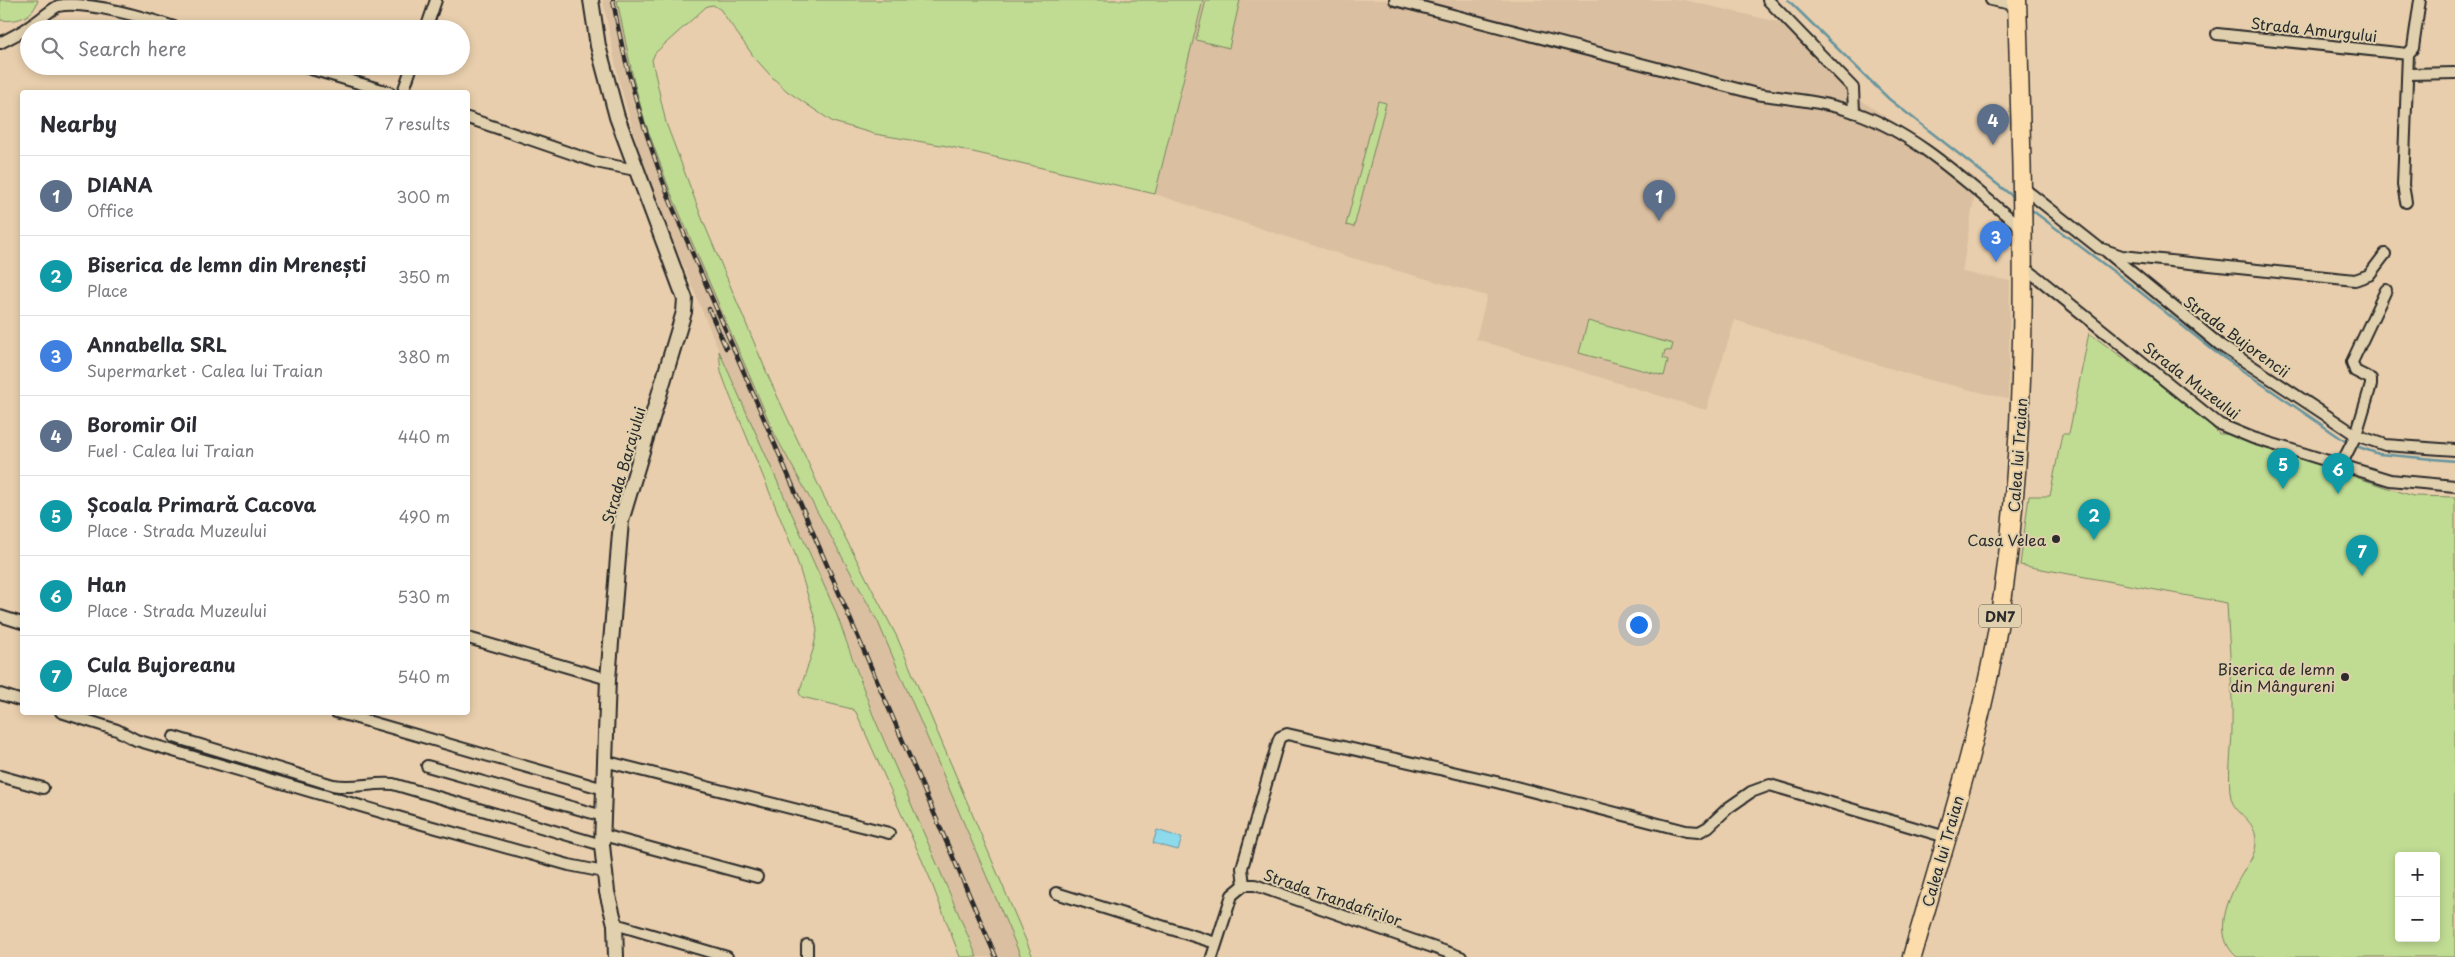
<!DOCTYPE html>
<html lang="en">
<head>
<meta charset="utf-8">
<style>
  body { margin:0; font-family:"Playpen Sans",sans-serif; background:#f2f2f3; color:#2b2b33 }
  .controls { position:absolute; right:15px; bottom:15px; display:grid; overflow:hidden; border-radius:5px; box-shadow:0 2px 8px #0003 }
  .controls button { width:45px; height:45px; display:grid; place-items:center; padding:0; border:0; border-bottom:1px solid #e1e1e2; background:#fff; color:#2b2b33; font:25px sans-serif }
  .you { position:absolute; left:1638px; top:624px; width:18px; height:18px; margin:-12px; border:4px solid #fff; border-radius:50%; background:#1a73e8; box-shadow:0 0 0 8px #1a73e833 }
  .badge { display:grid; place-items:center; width:32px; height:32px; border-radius:50%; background:#2b2b2b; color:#fff; font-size:16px; font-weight:700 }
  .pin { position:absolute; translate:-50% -41px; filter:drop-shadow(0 1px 2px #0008) }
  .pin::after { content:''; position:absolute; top:26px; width:18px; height:15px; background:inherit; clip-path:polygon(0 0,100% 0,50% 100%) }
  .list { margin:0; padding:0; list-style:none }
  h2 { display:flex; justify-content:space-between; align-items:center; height:65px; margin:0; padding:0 20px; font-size:21px }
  h2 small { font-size:16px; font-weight:400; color:#7c7c81 }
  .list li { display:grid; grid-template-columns:32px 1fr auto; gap:15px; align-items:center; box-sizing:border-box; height:80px; padding:0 20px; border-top:1px solid #e1e1e2 }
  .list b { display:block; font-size:19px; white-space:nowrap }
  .list p { margin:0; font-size:16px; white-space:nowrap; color:#7c7c81 }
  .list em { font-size:16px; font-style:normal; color:#7c7c81 }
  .icon { flex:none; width:28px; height:28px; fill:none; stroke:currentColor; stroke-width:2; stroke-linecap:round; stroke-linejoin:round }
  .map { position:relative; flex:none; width:2455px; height:957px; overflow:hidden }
  .search { position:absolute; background:#fff; box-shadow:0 2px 8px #0003; left:20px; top:20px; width:450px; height:55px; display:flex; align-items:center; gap:12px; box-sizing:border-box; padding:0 18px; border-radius:28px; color:#7c7c81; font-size:19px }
  .panel { position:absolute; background:#fff; box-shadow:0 2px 8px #0003; left:20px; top:90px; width:450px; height:625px; border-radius:5px }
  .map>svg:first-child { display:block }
  .built { fill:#dabfa0 }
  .green { fill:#c0dc93; stroke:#76845f; fill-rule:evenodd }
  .water { fill:#8ddaed; stroke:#66949f }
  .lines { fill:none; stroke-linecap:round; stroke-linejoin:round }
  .stream { stroke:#66949f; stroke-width:2.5 }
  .street-casing { stroke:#2b2b2b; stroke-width:14 }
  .secondary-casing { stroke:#2b2b2b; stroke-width:18 }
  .highway-casing { stroke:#2b2b2b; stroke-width:21 }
  .street { stroke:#e1d0ad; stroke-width:10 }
  .secondary { stroke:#e1d0ad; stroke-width:14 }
  .highway { stroke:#fddcac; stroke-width:18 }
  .rail-casing { stroke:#2b2b2b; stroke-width:4.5 }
  .rail { stroke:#e1d0ad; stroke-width:2.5; stroke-dasharray:8; stroke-linecap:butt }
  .poi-dot { fill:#2b2b2b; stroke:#e1d0ad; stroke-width:2 }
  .labels { text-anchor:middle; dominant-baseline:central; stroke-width:4; stroke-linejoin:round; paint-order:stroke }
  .shield { fill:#e1d0ad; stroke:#625c52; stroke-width:1 }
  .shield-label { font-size:14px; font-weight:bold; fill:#2b2b2b }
  .street-label { font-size:15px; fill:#2b2b2b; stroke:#e1d0ad }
  .poi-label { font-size:15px; fill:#2b2b2b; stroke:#e1d0ad; text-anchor:end }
</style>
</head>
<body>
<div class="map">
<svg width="2455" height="957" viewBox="0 0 2455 957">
  <rect width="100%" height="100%" fill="#e8ceac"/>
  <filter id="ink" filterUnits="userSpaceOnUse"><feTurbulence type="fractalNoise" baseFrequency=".02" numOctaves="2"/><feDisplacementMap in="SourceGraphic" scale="10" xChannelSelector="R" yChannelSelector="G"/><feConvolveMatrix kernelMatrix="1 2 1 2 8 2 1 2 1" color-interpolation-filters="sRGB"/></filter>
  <g filter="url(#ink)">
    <g class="built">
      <path d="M603,0H617L633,78L655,151L775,435L878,622L1021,957H977L873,715L849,645L719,351L655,197L641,157L619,81Z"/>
      <path d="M1203,0H1684L1778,22L1829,67L1846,90L1977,179L1962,272L2010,281L2008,399L1918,377L1735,320L1706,410L1476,339L1487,296L1349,257L1155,194Z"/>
    </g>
    <g class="green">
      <path d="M0,0H38C33,18 17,22 0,20Z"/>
      <path d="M617,0H1203L1155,194L947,146L875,134L833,122L787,91L771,76L754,57L720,9L713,5L707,6L655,53L652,60L666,123L703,221L769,378L822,493L897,637L1033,957H1021L878,622L775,435L670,191L645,122L633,78Z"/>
      <path d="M1206,0H1240L1229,48L1196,40Z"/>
      <path d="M1378,101L1386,103L1354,227L1346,225Z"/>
      <path d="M1588,321L1673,344L1671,351L1665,350L1663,358L1668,360L1664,376L1579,353Z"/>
      <path d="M2089,333L2196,411L2219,434H2234L2282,453L2413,496L2455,497V957H2237C2211,935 2228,898 2242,874C2247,865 2256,854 2256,843C2257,819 2235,815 2231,798C2227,781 2232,747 2232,729C2233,687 2229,645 2227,603L2020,565L2029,496H2050L2062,434H2069ZM2399,856H2436V938H2399Z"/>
      <path d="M719,351L835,610L873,715L977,957H960L929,876L856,712L852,709L802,697L799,693L813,650L817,631L815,619L795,554L730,396L721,372Z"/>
    </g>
    <path class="water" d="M1157,830L1182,838L1178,850L1153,843Z"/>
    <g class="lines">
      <g class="stream">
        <path d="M1788,0L1889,99L2016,199"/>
        <path d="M2029,208L2129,283L2214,351L2348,443"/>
        <path d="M2353,445L2379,454L2455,461"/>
      </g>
      <defs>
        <g id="street">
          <path d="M1395,0L1757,94C1789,99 1822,101 1854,112C1918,134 1970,186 2022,228"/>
          <path d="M1768,0L1853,88L1854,112"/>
          <path d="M1991,0L2017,5"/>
          <path d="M426,29L436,0"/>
          <path d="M2217,34L2408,54"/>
          <path d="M0,43C11,37 23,32 33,24C41,19 49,11 58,6C87,0 150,19 180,29"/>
          <path d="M301,66L389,92"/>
          <path d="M2408,74L2455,73"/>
          <path d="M403,92L412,66"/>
          <path d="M468,118L596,162L635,170"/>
          <path d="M2022,187L2099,248L2122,256L2355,280L2369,275L2385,254"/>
          <path d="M2406,202L2403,185L2408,54L2413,48L2420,0"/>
          <path d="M2107,252L2220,345L2356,435L2385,445L2455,450"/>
          <path d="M2023,266L2219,424L2253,438L2390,480L2455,486"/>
          <path d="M2341,465L2356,435L2371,385V379L2355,371L2352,362L2386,290"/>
          <path d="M0,616L22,623"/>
          <path d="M468,638L608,679"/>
          <path d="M0,694L22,701"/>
          <path d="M61,712L117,730L136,740L415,822L569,865L604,872"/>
          <path d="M336,712L604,789"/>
          <path d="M174,737L333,785C354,789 372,782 393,784L602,845"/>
          <path d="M604,761L889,833"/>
          <path d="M427,766L603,816"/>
          <path d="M0,776L43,788"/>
          <path d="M603,835L757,877"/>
          <path d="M1244,885L1242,868L1278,742L1280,737L1287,734L1496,782L1686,831L1699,832L1708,827L1728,808L1751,792L1770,785L1946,837"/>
          <path d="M1056,893L1216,943"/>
          <path d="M615,924L727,957"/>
          <path d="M807,945V957"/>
          <path d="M1212,957L1232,895L1244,885H1255L1461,957"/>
        </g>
        <path id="secondary" d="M591,0L598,46L617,117L685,299L684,312L621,521L608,679L602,845L607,892L615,924L616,957"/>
        <path id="highway" d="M1912,957C1943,848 1979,739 1998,627C2032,420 2023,209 2017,0"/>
      </defs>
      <use href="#street" class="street-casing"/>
      <use href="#secondary" class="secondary-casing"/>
      <use href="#highway" class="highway-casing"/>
      <use href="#street" class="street"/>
      <use href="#secondary" class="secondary"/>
      <use href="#highway" class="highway"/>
      <defs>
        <g id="rail">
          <path d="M613,0C625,72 647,141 673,208L996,957"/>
          <path d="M709,309L726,348"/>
        </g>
      </defs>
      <use href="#rail" class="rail-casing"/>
      <use href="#rail" class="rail"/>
    </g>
  </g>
  <g class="poi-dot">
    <circle cx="2056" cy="539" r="5"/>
    <circle cx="2345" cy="677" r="5"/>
  </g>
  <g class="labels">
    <rect class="shield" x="1979" y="604.5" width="42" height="23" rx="4"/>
    <g class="shield-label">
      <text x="2000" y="616">DN7</text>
    </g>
    <g class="street-label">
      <text transform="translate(2314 29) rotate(6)">Strada Amurgului</text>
      <text transform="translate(2237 336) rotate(36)">Strada Bujorencii</text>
      <text transform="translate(2192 380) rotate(37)">Strada Muzeului</text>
      <text transform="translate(2017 455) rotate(-86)">Calea lui Traian</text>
      <text transform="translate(623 465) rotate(-74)">Strada Barajului</text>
      <text transform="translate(1942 851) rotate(-74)">Calea lui Traian</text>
      <text transform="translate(1333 897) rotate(19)">Strada Trandafirilor</text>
    </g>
    <g class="poi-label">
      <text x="2046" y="539">Casa Velea</text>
      <text x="2335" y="668">Biserica de lemn<tspan x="2335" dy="17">din Mângureni</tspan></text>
    </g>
  </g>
</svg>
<div class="controls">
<button>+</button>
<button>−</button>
</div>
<div class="you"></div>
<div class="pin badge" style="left:1659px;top:221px;background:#5c6f8a">1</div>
<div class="pin badge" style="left:2094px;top:540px;background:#0f9aa8">2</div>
<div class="pin badge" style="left:1996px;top:262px;background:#3f7fe0">3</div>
<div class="pin badge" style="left:1993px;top:145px;background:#5c6f8a">4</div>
<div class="pin badge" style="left:2283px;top:489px;background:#0f9aa8">5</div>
<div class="pin badge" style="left:2338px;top:494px;background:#0f9aa8">6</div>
<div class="pin badge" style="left:2362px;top:576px;background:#0f9aa8">7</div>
<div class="search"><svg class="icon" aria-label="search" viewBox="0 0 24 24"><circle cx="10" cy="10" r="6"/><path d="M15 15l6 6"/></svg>Search here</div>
<section class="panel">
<h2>Nearby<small>7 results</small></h2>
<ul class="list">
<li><span class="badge" style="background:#5c6f8a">1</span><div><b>DIANA</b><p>Office</p></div><em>300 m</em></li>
<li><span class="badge" style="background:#0f9aa8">2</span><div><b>Biserica de lemn din Mrenești</b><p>Place</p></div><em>350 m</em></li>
<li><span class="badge" style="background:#3f7fe0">3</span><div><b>Annabella SRL</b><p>Supermarket · Calea lui Traian</p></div><em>380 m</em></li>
<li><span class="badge" style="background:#5c6f8a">4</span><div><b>Boromir Oil</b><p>Fuel · Calea lui Traian</p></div><em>440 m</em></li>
<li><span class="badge" style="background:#0f9aa8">5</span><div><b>Școala Primară Cacova</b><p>Place · Strada Muzeului</p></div><em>490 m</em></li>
<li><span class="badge" style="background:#0f9aa8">6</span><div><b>Han</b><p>Place · Strada Muzeului</p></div><em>530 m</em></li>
<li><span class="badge" style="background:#0f9aa8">7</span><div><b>Cula Bujoreanu</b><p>Place</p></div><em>540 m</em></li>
</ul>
</section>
</div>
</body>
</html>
